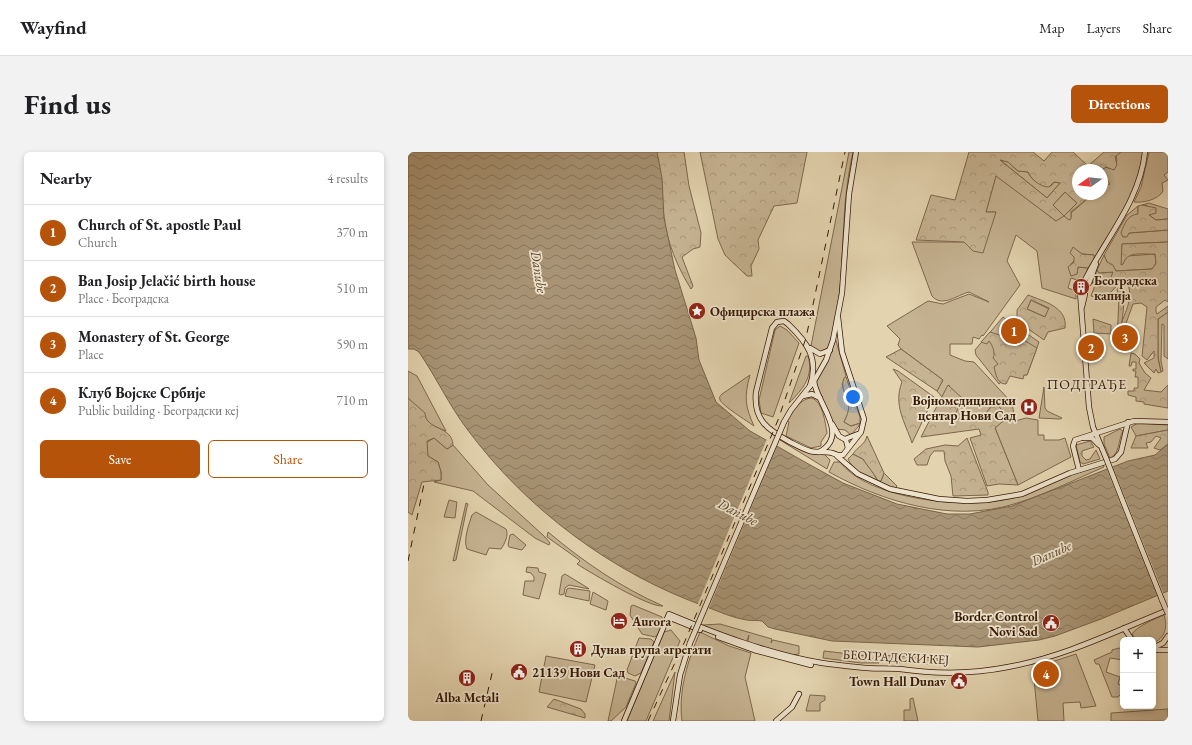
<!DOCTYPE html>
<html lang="en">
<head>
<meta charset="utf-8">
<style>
  body { margin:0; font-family:"EB Garamond",serif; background:#f2f2f2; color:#202124 }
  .controls { position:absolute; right:12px; bottom:12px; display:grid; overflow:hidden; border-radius:6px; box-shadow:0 2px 6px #0003 }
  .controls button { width:36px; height:36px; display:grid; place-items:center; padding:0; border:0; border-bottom:1px solid #e0e0e0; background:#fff; color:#202124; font:20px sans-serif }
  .compass { position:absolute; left:664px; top:12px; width:36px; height:36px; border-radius:50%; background:#fff; box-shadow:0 2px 6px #0003; rotate:256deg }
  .you { position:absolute; left:445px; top:245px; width:14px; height:14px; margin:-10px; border:3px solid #fff; border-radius:50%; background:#1a73e8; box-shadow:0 0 0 6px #1a73e833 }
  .badge { display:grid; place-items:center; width:26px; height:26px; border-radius:50%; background:#b45309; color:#fff; font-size:13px; font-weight:700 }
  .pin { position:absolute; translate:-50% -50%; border:2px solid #fff; box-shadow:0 1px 4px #0006 }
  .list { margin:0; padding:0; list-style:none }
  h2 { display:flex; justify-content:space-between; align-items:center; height:52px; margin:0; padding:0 16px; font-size:17px }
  h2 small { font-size:13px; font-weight:400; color:#757577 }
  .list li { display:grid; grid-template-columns:26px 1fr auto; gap:12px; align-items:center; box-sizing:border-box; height:56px; padding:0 16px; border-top:1px solid #e0e0e0 }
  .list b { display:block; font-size:15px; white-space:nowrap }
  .list p { margin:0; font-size:13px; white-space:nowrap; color:#757577 }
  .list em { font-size:13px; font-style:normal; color:#757577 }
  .actions { display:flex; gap:8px; padding:12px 16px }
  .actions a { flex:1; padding:9px 0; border:1px solid #b45309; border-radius:6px; text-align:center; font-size:14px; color:#b45309 }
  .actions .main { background:#b45309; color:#fff }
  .map { position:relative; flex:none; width:760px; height:569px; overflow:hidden; border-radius:6px }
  header { display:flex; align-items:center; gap:24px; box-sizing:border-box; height:56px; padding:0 20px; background:#fff; border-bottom:1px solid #e0e0e0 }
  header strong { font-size:19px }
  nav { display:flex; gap:22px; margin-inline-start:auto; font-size:14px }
  .intro { display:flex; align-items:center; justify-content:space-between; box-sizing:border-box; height:96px; padding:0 24px }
  h1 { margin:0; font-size:28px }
  .button { padding:10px 18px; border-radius:6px; background:#b45309; color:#fff; font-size:14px; font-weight:700 }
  main { display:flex; gap:24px; padding:0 24px }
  aside { flex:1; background:#fff; border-radius:6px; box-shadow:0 2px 6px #0003 }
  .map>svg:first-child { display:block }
  .green { fill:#c6b392; stroke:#7e664c }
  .forest { fill:url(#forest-crowns); stroke:#7e664c; fill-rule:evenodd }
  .water { fill:url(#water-waves); stroke:#7a6348 }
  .pier { fill:#e3d3af }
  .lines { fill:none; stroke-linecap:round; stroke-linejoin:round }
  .secondary-tunnel { stroke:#c0ae8d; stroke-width:4.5; stroke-dasharray:4.5 2; stroke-linecap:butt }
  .secondary-casing { stroke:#361905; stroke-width:6 }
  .secondary { stroke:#ede2cb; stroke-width:4.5 }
  .rail { stroke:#361905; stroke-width:1; stroke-dasharray:7 7; stroke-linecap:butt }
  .secondary-bridge-casing { stroke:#361905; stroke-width:6; stroke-linecap:butt }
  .secondary-bridge { stroke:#ede2cb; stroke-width:4.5 }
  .labels { text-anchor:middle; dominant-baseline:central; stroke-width:3.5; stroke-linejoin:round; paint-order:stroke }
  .poi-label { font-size:13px; font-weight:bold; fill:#361905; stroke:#ede2cb; text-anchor:start }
  .street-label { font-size:13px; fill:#361905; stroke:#ede2cb }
  .water-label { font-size:14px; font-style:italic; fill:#5e442c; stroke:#ede2cb }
  .neighbourhood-label { font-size:14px; letter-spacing:1px; fill:#361905; stroke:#ede2cb }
</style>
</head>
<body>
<header>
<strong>Wayfind</strong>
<nav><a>Map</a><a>Layers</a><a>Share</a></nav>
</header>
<div class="intro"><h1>Find us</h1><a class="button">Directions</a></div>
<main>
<aside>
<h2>Nearby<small>4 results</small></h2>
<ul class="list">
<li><span class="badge">1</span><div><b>Church of St. apostle Paul</b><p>Church</p></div><em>370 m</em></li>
<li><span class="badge">2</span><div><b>Ban Josip Jelačić birth house</b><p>Place · Београдска</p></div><em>510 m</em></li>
<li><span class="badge">3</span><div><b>Monastery of St. George</b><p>Place</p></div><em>590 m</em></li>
<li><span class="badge">4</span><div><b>Клуб Војске Србије</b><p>Public building · Београдски кеј</p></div><em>710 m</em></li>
</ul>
<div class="actions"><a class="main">Save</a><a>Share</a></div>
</aside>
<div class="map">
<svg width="760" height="569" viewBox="0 0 760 569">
  <defs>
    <pattern id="forest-crowns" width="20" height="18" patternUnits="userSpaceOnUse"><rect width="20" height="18" fill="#c6b392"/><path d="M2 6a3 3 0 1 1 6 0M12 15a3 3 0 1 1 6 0" fill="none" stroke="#ab997c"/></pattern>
    <pattern id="water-waves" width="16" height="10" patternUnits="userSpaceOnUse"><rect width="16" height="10" fill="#a89475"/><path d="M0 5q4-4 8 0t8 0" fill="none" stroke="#8a785e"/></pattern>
  </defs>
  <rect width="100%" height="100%" fill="#e3d3af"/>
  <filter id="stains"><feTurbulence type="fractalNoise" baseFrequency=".005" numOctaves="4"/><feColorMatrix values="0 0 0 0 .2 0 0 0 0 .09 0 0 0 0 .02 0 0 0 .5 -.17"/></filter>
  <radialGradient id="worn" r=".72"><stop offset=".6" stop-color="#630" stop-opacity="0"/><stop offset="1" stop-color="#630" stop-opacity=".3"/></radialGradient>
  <g class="green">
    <path d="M441,0H445C440,23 437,46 436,70C433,112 434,156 420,196L412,200L403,194Z"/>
    <path d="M713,0H735C730,42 706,74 686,107V103L674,102L665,96L667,108L663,112L669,122L670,115L680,116L675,130L663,126L660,136L668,139V147L634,136L629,99L608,83L599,109L612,133L575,184L574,183L571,187L565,185L564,192H542V203L557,209L566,210L604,251L607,269L618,266L630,268V283H636V288H651L657,286L663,305L610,333L587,276L599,265L588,251L576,264L550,267L541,233L534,245L529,239L535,228L493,197L490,193L492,187L479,174L520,149L535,152L561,142L581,150L561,140C549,143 534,156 524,144L504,90H556L565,99L588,60H578L588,23L648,69L645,53L657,40L669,51L656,64L663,65V61L685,42H694V34L702,32L699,28H694V18L698,15L702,17L709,9L708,3Z"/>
    <path d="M741,0H760V20L756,23L760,28L754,31L755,39C750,48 735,51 726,50L733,35Z"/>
    <path d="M591,7L600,10L610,19L620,20C624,30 633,33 643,34L646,30L652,31L639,46Z"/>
    <path d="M741,51L760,57V67L748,68L741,63L739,53H734Z"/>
    <path d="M730,54V62L721,81L760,78V90L714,92V113L719,104L747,102L748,111L745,117L708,119L699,110L696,103L719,63Z"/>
    <path d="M689,118L694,121L705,120L707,127L712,126V130L696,148L683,144L687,133L692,135L697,129L690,127L684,132Z"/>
    <path d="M623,148L641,157L637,165L619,157Z"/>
    <path d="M760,160V207L756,204V173L754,172L753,209L755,219L753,220L750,206V167Z"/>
    <path d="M595,165L631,190L619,223L604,221L591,232L568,203L567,198Z"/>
    <path d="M372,174L379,178L391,191L365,265L353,261L351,248L367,178Z"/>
    <path d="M427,185L438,224L434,232L442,257L436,270L443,274L452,271L450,275L443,283L437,278L428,277L407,229Z"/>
    <path d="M398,204H400C406,224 395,237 381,251Z"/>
    <path d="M0,219L9,224L38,279L23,273L0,246Z"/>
    <path d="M342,223C336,245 337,254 346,274C339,269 315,254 312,248C311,245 312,244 314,242Z"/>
    <path d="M636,235L637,256L639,259L654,266L652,267L631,266Z"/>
    <path d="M404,246C415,250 417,270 419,281L413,290V294L403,296L378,284L381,270L379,269C384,259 393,246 404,246Z"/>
    <path d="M730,271L760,273V278L728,284L723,275Z"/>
    <path d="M712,277L715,279C710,288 712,302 702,306L696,292V285Z"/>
    <path d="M373,285L401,301L416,302L422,308L419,317L372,288Z"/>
    <path d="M26,286L39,297L45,293L80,333L136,384L142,391L141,393L127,386L65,339L26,330L33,328V320L30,310L20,304L18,291Z"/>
    <path d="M445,302L455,307C460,315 466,320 470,329H473L476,321L489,334L486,337C469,330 449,325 440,307Z"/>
    <path d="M426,310H432C461,348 557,357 601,347C624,343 642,330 663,322C673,318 685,315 695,312L696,315C666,328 636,343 606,352C544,371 475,350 421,320Z"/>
    <path d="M41,348L49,350L47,366L36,365Z"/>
    <path d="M58,351L60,352L59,355L48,408L45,409Z"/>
    <path d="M68,360L98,377C101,383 97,391 93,397L81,396L78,403L59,397C55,388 61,372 64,363Z"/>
    <path d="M140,380C176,410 212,435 255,454C242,456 183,421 169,412L172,409L170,407L139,385Z"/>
    <path d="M105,382L118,393L114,398L101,395L100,393L102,383Z"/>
    <path d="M119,415L130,416L131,420L138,422L131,447L115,443L117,429H126V425L123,421L118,420Z"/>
    <path d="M157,422L180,436L181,437L161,433L157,436L156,442L153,443L151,442L154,424Z"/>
    <path d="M161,436L182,439L181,449L157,444L159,437Z"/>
    <path d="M185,440L200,449L198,458L182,452Z"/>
    <path d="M225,453L254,465C256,471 252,481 247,485L234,482L222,463L223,454Z"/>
    <path d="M756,463C760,475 757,486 745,491V488H728L724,482C728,475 748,466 756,463Z"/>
    <path d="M312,472L364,487L363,491L365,488L391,494V502L383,503L340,490L341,483L338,491L294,475L295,473Z"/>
    <path d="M263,478L272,489L238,569H219L256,480Z"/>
    <path d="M292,480L321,494L343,501L337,525L347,569H274C270,538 280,508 292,480Z"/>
    <path d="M231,486L243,487L246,490L233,521L227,524L220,521L219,518Z"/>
    <path d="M711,496L715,498V508L702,506L698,520L712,525L710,532L715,534L713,542L710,545H704L691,512H688L686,508L704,500V498Z"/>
    <path d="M416,499L460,504L471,511H453L415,506Z"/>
    <path d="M668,502L688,554L673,556L672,550L655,551L656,569H630L625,516Z"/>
    <path d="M468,503L512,505V507H516V505L532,507L522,512L479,510Z"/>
    <path d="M138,504L187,513L178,550L131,540Z"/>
    <path d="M267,520L261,569H245Z"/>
    <path d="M214,525L227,529L228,531L218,555L203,569H200L209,527Z"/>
    <path d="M402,543L417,544V548L412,551V559H398Z"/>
    <path d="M505,546L510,569H496V558H502V547Z"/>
    <path d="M760,557V569H703V561Z"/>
  </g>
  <g class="forest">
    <path d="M249,0H276L281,34L293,81L292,95L285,97L274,105L285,134L283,137C270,116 259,91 256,65C253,43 253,22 249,0Z"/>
    <path d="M292,0H399L389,51L366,54L350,88L351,97L343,114L344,124H339L317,103L310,87Z"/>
    <path d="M561,0H625L636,9L644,0H665L680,14L696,0H713L707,5L709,13L706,18L698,15L694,18H670V42H685L663,60V67L661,68L656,64L648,69L588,24L578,60H588L575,101L565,99L556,90L508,88L523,43L547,48ZM592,8L600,10L610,19L620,20C623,27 632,35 641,35L646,30L652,31L639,46ZM657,40L669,51L656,64L645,53Z"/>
    <path d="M734,53L748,56V61L741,63L748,68L760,67V78L721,81L719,85H715L713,81C716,73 719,63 730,62V54Z"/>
    <path d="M760,90V150L757,148L748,155V160L749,162L760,154V160L750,167V206L753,220L750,221L748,217L746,221L736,211L746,206V199L739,208L734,204L739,155L733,151L725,152L717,174L713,172C719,156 727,142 717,127H705L703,125L705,120L691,121L689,118L696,103L699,110L705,113L708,119L744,117L748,111L747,102C733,103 720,98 715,112L713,113L714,92Z"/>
    <path d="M665,95L674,102L686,103V107L680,116L670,115L669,122L663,124L660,115L666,110V105L662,101Z"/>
    <path d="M711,135C721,143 712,176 711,189H709L711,145L709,137Z"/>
    <path d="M620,143C635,149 660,155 657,176L640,180L636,188L609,169V158ZM623,148L641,156L637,165L619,157Z"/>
    <path d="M685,167L703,173V182L686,181Z"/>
    <path d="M582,180L601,186L609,184L629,196L619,223H616L615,227L602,224L598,232C589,232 588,223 586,215L590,212L585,206C588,202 584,192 581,189L579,192L573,190Z"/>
    <path d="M493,197L535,228L529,239L478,205Z"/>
    <path d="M723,201L727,202L732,207L731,211L737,221L743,226L736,238L753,240L760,233V256L736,252V250L728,249V245L720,243V239H726V236H730V225H727L728,219H725V217H728V210H724L723,214H721Z"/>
    <path d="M485,217L490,219L526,245L504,291C497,270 485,253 494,230Z"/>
    <path d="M438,225L452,265V271L443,274L436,270C449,245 430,244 436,226Z"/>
    <path d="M540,233L554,246L548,261L550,267L576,264L584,253L588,251L600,265L587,276L610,333L591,332L579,334L562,286L573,283L571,277L513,285Z"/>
    <path d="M0,246L17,261C18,279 44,273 45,293L39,297L26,286L19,289L20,304L30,310L33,320V328L14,330L4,363L0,360Z"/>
    <path d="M760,278V292L752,298L746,296L753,286L748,284L743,290L738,291L740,296H723L728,284Z"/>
    <path d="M459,284L476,321L473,329H470C466,321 460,315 455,307L445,302C449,295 457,293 459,284Z"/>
    <path d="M559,286L580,340V343L545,344L543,324L537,309L536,299H526L522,304L519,313H509L506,307L518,297L537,293L550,294Z"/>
    <path d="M682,289L686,295L674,299V304L678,308L682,307L688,298L692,307L675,312L672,310L668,293Z"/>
    <path d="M146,547L173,557L177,562V566L139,555Z"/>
  </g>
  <path class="water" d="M0,0H249L254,26L256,66L267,118L288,186L291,208L308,250L342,279L404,314L435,331L489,352L539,362H562L604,354L720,309L747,303L760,292V439L693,467L647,484L631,488L570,495L424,489L367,477L360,475L354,469C349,468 344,469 339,468C325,466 312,460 299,455C205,422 118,357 59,277C41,253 28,225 11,200L6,197H0Z"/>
  <g class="pier">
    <path d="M359,287L370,292L300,458L289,454Z"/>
    <path d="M704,313L756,443L750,446L698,315Z"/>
  </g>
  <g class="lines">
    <g class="secondary-tunnel">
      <path d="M672,140L676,130"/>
      <path d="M677,142L681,131"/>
    </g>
    <defs>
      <g id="secondary">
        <path d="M676,130C697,87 732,49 737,0"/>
        <path d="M681,131L688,112"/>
        <path d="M672,140L681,255L685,275L698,306"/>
        <path d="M674,155L677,142"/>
        <path d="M402,196L412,202L422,198"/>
        <path d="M406,229C408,251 443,283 411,300"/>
        <path d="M402,234C411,207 400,191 380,172L376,169L369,170L364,176L348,240C345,268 360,278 382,290C388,293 395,297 402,299C409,301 417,299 424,301C428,302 429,304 435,303L453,280L456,267L434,200L430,165"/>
        <path d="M395,244L404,242L412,246"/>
        <path d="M376,270L383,258L406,229L418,208L425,188L434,141L441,42L448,0"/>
        <path d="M424,272L431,284L438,288L440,296"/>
        <path d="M675,286H684L691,293"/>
        <path d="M437,287L450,282"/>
        <path d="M429,304L450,322L482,337L531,347L559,349L579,348L614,342L662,321L707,307L713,300L720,270"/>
        <path d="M671,318L665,294L667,288L726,269L760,270"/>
        <path d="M714,347L754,448"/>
        <path d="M260,465L292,478"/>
        <path d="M716,476L724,488"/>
        <path d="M310,485L346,498L403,513"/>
        <path d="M745,496L755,491L760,484"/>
        <path d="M745,498H760"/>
        <path d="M216,569L261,462C311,483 361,502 414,511C429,513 444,515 459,516C470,517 481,516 492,517C527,522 565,522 600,515C656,505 708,479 760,458"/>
        <path d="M265,569L272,523L282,491"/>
        <path d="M368,569L384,555L391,542"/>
      </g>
    </defs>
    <use href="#secondary" class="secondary-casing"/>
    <use href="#secondary" class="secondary"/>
    <g class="rail">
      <path d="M0,409L16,332"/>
      <path d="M73,569L85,517"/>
      <path d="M240,569L277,489L370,268L398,186L437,0"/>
    </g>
    <defs>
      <g id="secondary-bridge">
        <path d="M698,306L714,347"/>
        <path d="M754,448L760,462"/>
        <path d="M282,491L376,270"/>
      </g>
    </defs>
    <use href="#secondary-bridge" class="secondary-bridge-casing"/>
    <use href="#secondary-bridge" class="secondary-bridge"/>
  </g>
  <defs>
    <symbol id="building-disc" viewBox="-11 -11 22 22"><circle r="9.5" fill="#8f2418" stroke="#ede2cb"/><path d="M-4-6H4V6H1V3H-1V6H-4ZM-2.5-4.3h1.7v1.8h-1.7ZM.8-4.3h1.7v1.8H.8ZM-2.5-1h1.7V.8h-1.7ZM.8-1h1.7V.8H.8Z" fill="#fff"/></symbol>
    <symbol id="sight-disc" viewBox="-11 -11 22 22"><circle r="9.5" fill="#8f2418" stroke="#ede2cb"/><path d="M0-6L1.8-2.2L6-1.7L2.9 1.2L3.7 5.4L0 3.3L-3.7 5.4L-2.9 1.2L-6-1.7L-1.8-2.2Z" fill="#fff"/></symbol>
    <symbol id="hospital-disc" viewBox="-11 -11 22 22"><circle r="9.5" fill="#8f2418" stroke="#ede2cb"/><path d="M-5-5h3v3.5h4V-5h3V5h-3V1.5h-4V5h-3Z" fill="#fff"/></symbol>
    <symbol id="hotel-disc" viewBox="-11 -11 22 22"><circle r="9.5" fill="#8f2418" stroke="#ede2cb"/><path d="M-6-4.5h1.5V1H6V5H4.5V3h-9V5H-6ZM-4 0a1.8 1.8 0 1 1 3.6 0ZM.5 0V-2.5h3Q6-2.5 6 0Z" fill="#fff"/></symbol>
    <symbol id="civic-disc" viewBox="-11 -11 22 22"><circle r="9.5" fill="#8f2418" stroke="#ede2cb"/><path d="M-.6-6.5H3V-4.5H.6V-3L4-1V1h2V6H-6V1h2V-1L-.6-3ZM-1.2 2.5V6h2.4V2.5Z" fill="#fff"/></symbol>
  </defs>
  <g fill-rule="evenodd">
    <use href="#building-disc" x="663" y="125" width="20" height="20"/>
    <use href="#sight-disc" x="279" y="149" width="20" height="20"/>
    <use href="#hospital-disc" x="611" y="245" width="20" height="20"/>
    <use href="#hotel-disc" x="201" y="459" width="20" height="20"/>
    <use href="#civic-disc" x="633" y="461" width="20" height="20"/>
    <use href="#building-disc" x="160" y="487" width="20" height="20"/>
    <use href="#civic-disc" x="101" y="510" width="20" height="20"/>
    <use href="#building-disc" x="49" y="516" width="20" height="20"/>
    <use href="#civic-disc" x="541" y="519" width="20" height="20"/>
  </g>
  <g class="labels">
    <g class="poi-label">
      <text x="686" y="128">Београдска<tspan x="686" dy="15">капија</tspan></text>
      <text x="302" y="159">Официрска плажа</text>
      <text x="608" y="248" text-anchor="end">Војномедицински<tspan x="608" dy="15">центар Нови Сад</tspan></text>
      <text x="630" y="464" text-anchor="end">Border Control<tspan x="630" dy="15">Novi Sad</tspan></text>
      <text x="224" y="469">Aurora</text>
      <text x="183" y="497">Дунав група агрегати</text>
      <text x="124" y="520">21139 Нови Сад</text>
      <text x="538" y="529" text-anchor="end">Town Hall Dunav</text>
      <text x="59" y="545" text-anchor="middle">Alba Metali</text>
    </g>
    <g class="street-label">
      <text transform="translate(488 505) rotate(3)">БЕОГРАДСКИ КЕЈ</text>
    </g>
    <g class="water-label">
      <text transform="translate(131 120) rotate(81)">Danube</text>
      <text transform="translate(330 360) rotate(27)">Danube</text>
      <text transform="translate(643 401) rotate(-24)">Danube</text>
    </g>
    <g class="neighbourhood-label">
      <text x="679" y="232">ПОДГРАЂЕ</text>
    </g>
  </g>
  <rect width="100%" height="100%" filter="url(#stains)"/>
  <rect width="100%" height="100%" fill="url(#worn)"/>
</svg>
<div class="controls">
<button>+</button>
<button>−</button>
</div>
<svg class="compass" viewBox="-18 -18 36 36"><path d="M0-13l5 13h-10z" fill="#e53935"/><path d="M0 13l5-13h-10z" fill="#757577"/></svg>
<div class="you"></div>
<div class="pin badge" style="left:606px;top:179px">1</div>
<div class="pin badge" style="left:683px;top:196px">2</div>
<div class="pin badge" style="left:717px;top:186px">3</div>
<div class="pin badge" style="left:638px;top:522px">4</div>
</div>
</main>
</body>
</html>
